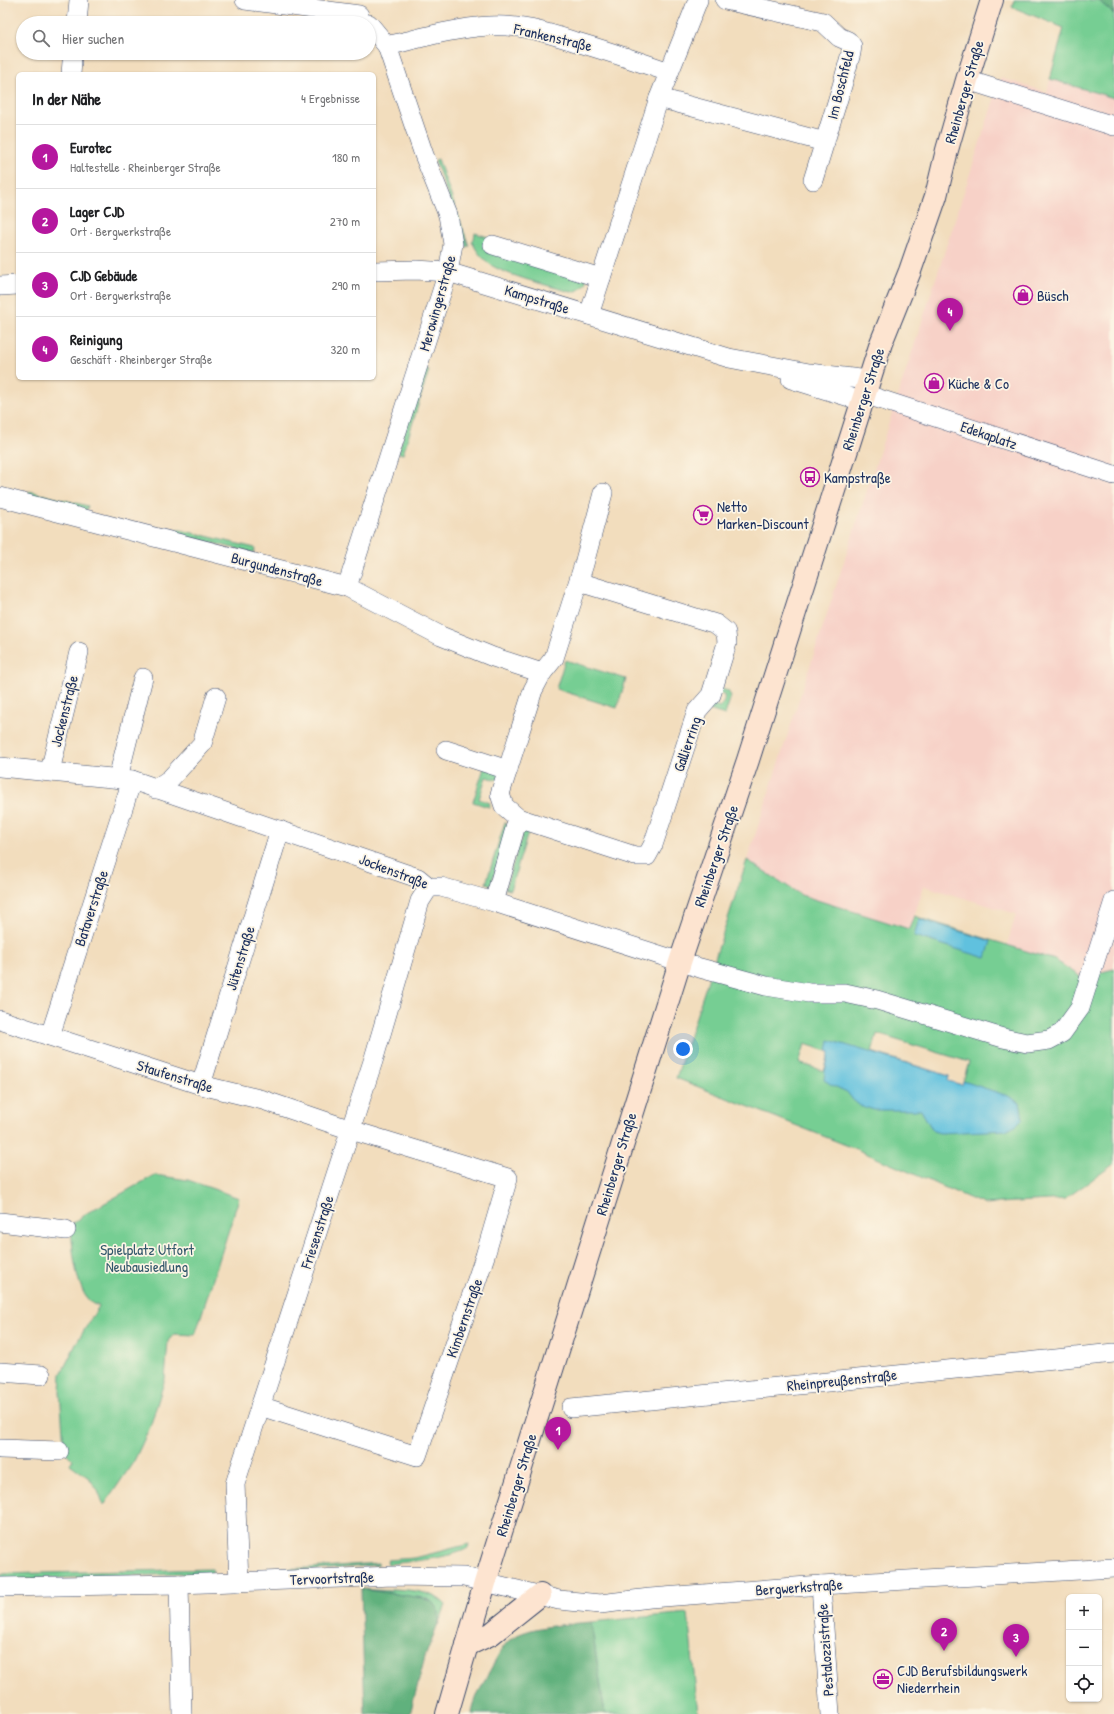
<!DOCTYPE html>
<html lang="de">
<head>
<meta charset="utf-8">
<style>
  body { margin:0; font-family:"Patrick Hand",sans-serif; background:#f2f2f2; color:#202124 }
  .controls { position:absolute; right:12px; bottom:12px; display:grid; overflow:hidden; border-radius:6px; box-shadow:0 1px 3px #0004 }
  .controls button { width:36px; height:36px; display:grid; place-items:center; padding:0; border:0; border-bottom:1px solid #e0e0e0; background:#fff; color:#202124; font:20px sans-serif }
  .you { position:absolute; left:683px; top:1049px; width:14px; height:14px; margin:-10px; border:3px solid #fff; border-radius:50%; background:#1a73e8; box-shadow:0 0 0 6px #1a73e833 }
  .badge { display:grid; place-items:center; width:26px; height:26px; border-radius:50%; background:#b5179e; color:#fff; font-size:13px; font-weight:700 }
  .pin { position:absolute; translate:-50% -33px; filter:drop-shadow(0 1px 2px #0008) }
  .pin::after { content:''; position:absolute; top:21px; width:14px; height:12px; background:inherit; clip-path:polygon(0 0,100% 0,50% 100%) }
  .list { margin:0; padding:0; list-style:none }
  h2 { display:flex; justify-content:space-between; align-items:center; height:52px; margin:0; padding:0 16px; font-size:17px }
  h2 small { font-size:13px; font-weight:400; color:#757577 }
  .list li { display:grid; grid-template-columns:26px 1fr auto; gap:12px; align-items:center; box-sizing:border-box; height:64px; padding:0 16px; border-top:1px solid #e0e0e0 }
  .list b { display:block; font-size:15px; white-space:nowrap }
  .list p { margin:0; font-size:13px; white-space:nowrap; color:#757577 }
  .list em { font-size:13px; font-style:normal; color:#757577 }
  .icon { flex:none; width:22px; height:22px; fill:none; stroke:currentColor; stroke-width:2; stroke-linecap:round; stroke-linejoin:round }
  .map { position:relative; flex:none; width:1114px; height:1714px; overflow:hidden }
  .search { position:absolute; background:#fff; box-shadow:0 1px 3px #0004; left:16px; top:16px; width:360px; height:44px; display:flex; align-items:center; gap:10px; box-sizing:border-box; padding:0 14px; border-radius:22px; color:#757577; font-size:15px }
  .panel { position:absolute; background:#fff; box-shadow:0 1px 3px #0004; left:16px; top:72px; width:360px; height:308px; border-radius:6px }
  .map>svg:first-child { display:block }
  .built { fill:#f7d1c7 }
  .green { fill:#76ce93; stroke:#487e78; fill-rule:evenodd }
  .forest { fill:#60b17d; stroke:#3e706e }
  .water { fill:#60c1de; stroke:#3e789e }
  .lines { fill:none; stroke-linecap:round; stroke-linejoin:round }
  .street-casing { stroke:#3b496c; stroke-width:20 }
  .secondary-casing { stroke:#3b496c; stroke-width:24 }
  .street { stroke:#fff; stroke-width:19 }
  .secondary { stroke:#fde4d0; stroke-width:22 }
  .labels { text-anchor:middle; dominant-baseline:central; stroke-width:3.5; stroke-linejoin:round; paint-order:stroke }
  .street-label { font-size:15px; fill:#1b2f5e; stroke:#fcf5e5 }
  .poi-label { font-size:15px; fill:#1b2f5e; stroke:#fcf5e5; text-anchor:start }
  .park-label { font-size:15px; fill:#32576b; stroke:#fcf5e5 }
</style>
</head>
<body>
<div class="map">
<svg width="1114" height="1714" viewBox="0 0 1114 1714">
  <rect width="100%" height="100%" fill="#fcf5e5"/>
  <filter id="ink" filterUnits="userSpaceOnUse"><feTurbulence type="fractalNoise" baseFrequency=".025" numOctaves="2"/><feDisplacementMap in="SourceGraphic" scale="8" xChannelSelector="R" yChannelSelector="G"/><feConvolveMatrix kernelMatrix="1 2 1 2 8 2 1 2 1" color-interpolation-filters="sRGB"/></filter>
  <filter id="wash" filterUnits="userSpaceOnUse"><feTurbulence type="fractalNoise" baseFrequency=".012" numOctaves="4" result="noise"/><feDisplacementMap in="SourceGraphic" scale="16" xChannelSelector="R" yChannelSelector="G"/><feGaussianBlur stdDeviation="0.9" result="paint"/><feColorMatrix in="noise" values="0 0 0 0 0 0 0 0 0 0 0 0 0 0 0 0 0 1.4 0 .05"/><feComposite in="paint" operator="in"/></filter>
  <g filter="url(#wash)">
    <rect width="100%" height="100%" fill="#f2ddbd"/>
    <path class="built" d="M1001,78L1047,92L1050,79L1114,98V969L1081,977L1055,960L1007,945L1016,914L924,886L910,929L801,895L747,860Z"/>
    <g class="green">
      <path d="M1014,0H1098L1114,14V98L1050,79L1064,28L1012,7Z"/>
      <path d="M438,159L469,246L466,247L435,160Z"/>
      <path d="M475,233L488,237V249L587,279C583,287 580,291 571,292C550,286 508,276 491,265C482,258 476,251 472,241L474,239Z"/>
      <path d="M424,368L429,370L403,454L398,453Z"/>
      <path d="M29,491L88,506L86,511L28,496Z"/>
      <path d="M177,529L255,548L254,553L176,534Z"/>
      <path d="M565,660L626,679L617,708L556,689Z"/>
      <path d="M719,688L728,691L731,696L725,715L709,710L712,704L719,707C724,703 725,701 724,695L717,693Z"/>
      <path d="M484,768L500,773L498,780L486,777L479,799L490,803L489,807L473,802Z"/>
      <path d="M505,822L509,828L491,885L486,883Z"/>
      <path d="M529,830L510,890L505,889L523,833Z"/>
      <path d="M747,860L801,895L909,929L914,916L1055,960L1081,977L1114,969V1164L1065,1199L983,1204L856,1149L676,1078ZM877,1034L969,1062L962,1085L948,1081L949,1076L872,1052ZM805,1044L830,1052L824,1071L799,1063Z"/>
      <path d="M155,1175L188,1180L239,1198L195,1335L174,1334L168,1341L165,1379L150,1427L134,1461L105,1504H103L98,1491L90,1479L70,1464L73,1460L65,1452L64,1447L60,1391L61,1374L77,1342L99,1306C97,1305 95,1305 93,1304C75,1292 72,1244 71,1225L87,1213Z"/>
      <path d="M469,1544L468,1548C452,1558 407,1562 388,1564L387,1560L415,1558Z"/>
      <path d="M378,1563V1565L317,1570H270V1569L310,1568Z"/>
      <path d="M212,1569L213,1573L0,1580V1574Z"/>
      <path d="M361,1589L391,1591L392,1589C410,1590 434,1591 446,1605L438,1625C441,1614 437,1605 427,1599Z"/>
      <path d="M688,1613L698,1714H605L591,1622Z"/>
    </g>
    <g class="forest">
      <path d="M1098,0H1114V14Z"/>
      <path d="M361,1589L423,1598L433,1603L439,1612V1621L425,1657L410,1714H365Z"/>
      <path d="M591,1622L605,1714H472C473,1700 482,1687 488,1674C495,1662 501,1646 512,1638C530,1626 569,1624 591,1622Z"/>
    </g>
    <g class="water">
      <path d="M919,919L991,941L986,958L914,936Z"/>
      <path d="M829,1040L949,1076L948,1081L962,1085L963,1081L1008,1096L1020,1103L1023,1119L1017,1125L1008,1130L940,1133L933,1131L921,1110H874L859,1105L853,1100L847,1092L832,1085L824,1080L825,1071L830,1052L827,1051Z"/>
    </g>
  </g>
  <g filter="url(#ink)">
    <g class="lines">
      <defs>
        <g id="street">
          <path d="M245,0L359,15"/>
          <path d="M725,0L823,22L839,37L848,41L852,46L851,53L842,86L813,180"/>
          <path d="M77,23L79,0"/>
          <path d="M387,46C420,38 455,28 489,26C518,24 545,32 573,41C605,50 637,61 669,72"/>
          <path d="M71,74L72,62"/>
          <path d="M967,80L1114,126"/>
          <path d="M659,98L825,142"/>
          <path d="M493,245L601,278"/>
          <path d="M374,271L416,270L448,272L729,358L809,373L869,380"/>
          <path d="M0,286L18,285"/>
          <path d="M589,315L659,98L698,0"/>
          <path d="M791,379L862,401"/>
          <path d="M864,394L1114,475"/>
          <path d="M0,497L347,587L441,636L493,657L542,673"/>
          <path d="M579,582L716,624L726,632L727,643L711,695L697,711L653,845L647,856H635L518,818L504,806L500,794L533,690L542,673L554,658L584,564L603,493"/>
          <path d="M347,587L448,272L453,244L448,215L424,155L387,46L369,24"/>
          <path d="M446,750L508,770"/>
          <path d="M0,767L132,780L418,878L429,887H441L494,902L700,968L766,986L809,993H845L877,1000L1003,1038L1027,1043L1049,1040L1062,1033L1080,1008L1114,901"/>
          <path d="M50,771L79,652"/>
          <path d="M118,778L143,678"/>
          <path d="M155,789L170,779L202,744L216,697"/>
          <path d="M494,902L518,818"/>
          <path d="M0,1020L201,1085L263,1100L351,1130L508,1178L485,1256L417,1456L260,1406"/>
          <path d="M50,1036L132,780"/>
          <path d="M201,1085L280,830"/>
          <path d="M0,1222L66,1230"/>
          <path d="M0,1372L41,1375"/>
          <path d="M571,1408L1114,1353"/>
          <path d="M0,1449L59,1451"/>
          <path d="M239,1582L235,1484L374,1058L420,901L429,887"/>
          <path d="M179,1584L182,1714"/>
          <path d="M821,1585L830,1714"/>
          <path d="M0,1587L179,1584L394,1576L464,1577L559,1600L600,1604L650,1598L821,1585L1114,1568"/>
        </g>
        <g id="secondary">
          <path d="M467,1645L491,1634L540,1595"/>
          <path d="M447,1714L485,1583L680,962L748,760L881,343L910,271L936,196L947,150L967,80L992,0"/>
        </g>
      </defs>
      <use href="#street" class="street-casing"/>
      <use href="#secondary" class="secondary-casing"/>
      <use href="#street" class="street"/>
      <use href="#secondary" class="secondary"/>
    </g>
  </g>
  <defs>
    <symbol id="shop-ring" viewBox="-11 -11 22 22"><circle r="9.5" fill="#fcf5e5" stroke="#b5179e" stroke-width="1.5"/><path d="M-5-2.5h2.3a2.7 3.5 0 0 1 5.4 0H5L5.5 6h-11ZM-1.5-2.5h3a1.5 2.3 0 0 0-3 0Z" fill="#b5179e"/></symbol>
    <symbol id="bus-ring" viewBox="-11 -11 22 22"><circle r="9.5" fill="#fcf5e5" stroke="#b5179e" stroke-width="1.5"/><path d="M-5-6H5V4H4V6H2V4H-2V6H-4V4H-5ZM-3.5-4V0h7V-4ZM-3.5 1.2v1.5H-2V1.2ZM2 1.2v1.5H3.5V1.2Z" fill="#b5179e"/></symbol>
    <symbol id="supermarket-ring" viewBox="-11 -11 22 22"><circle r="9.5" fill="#fcf5e5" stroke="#b5179e" stroke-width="1.5"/><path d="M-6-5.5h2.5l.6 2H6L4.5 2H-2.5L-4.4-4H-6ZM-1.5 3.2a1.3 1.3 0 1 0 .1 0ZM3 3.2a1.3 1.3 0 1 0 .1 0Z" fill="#b5179e"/></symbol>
    <symbol id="office-ring" viewBox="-11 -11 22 22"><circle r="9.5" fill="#fcf5e5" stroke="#b5179e" stroke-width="1.5"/><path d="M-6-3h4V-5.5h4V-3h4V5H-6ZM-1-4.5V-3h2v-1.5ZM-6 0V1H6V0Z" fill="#b5179e"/></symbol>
  </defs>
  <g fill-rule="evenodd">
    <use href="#shop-ring" x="1012" y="284" width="22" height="22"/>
    <use href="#shop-ring" x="923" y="372" width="22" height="22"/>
    <use href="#bus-ring" x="799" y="466" width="22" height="22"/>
    <use href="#supermarket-ring" x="692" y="504" width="22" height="22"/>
    <use href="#office-ring" x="872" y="1668" width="22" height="22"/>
  </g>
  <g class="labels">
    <g class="street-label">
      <text transform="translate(553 37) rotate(13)">Frankenstraße</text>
      <text transform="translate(840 85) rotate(-76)">Im Boschfeld</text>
      <text transform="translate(964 92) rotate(-74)">Rheinberger Straße</text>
      <text transform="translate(537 299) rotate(17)">Kampstraße</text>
      <text transform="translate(437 303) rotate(-74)">Merowingerstraße</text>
      <text transform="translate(863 399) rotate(-72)">Rheinberger Straße</text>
      <text transform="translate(989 435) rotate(19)">Edekaplatz</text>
      <text transform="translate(277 569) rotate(15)">Burgundenstraße</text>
      <text transform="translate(64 711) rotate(-76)">Jockenstraße</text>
      <text transform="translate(687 744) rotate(-71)">Gallierring</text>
      <text transform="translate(716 856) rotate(-71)">Rheinberger Straße</text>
      <text transform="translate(394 871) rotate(21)">Jockenstraße</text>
      <text transform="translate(91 908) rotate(-72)">Bataverstraße</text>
      <text transform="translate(240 958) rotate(-73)">Jütenstraße</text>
      <text transform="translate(175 1076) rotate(17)">Staufenstraße</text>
      <text transform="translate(616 1164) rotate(-73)">Rheinberger Straße</text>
      <text transform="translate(317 1232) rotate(-72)">Friesenstraße</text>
      <text transform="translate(464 1318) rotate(-71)">Kimbernstraße</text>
      <text transform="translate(842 1380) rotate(-6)">Rheinpreußenstraße</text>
      <text transform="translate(516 1485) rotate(-73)">Rheinberger Straße</text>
      <text transform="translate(332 1578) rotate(-2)">Tervoortstraße</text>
      <text transform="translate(799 1587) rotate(-4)">Bergwerkstraße</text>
      <text transform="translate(825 1650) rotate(-94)">Pestalozzistraße</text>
    </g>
    <g class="poi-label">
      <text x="1037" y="295">Büsch</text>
      <text x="948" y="383">Küche &amp; Co</text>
      <text x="824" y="477">Kampstraße</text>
      <text x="717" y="506">Netto<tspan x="717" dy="17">Marken-Discount</tspan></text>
      <text x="897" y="1670">CJD Berufsbildungswerk<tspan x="897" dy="17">Niederrhein</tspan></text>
    </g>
    <g class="park-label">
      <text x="147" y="1249">Spielplatz Utfort<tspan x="147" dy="17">Neubausiedlung</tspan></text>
    </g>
  </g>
</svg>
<div class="controls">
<button>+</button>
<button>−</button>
<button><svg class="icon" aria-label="locate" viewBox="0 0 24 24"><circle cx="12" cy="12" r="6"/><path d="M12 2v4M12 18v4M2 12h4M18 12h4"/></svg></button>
</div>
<div class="you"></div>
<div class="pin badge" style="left:558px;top:1450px">1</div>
<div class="pin badge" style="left:944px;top:1651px">2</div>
<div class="pin badge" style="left:1016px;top:1657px">3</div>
<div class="pin badge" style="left:950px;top:331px">4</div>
<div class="search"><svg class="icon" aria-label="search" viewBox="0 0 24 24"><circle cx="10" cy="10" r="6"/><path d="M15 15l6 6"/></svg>Hier suchen</div>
<section class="panel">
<h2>In der Nähe<small>4 Ergebnisse</small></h2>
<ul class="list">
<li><span class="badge">1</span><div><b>Eurotec</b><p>Haltestelle · Rheinberger Straße</p></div><em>180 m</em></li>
<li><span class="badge">2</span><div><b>Lager CJD</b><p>Ort · Bergwerkstraße</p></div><em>270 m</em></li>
<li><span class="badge">3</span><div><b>CJD Gebäude</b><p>Ort · Bergwerkstraße</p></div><em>290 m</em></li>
<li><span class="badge">4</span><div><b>Reinigung</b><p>Geschäft · Rheinberger Straße</p></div><em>320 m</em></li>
</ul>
</section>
</div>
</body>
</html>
